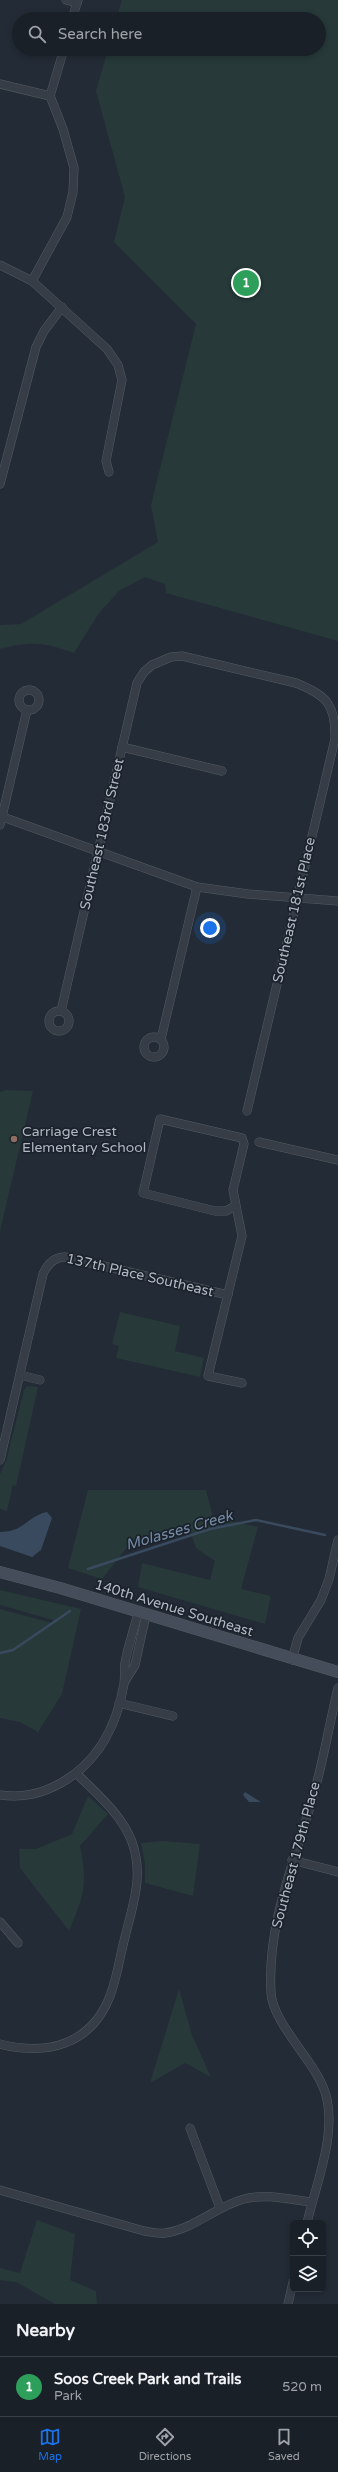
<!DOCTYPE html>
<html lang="en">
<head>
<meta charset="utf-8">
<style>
  body { margin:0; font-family:"Varela Round",sans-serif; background:#272d34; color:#f1f3f6 }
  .controls { position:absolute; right:12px; bottom:12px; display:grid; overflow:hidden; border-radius:6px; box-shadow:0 2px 6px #0003 }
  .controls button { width:36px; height:36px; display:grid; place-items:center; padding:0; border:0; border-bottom:1px solid #383e45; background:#1a2028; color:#f1f3f6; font:20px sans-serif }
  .you { position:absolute; left:210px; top:928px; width:14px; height:14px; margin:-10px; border:3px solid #fff; border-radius:50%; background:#1a73e8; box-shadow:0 0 0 6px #1a73e833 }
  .badge { display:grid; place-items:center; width:26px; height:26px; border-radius:50%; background:#1a73e8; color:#fff; font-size:13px; font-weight:700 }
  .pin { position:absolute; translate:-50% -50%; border:2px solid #fff; box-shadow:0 1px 4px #0006 }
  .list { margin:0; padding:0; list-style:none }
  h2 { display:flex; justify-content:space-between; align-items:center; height:52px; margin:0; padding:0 16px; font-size:17px }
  h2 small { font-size:13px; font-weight:400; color:#9fa3a8 }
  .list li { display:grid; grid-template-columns:26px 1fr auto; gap:12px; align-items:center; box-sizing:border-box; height:60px; padding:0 16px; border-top:1px solid #383e45 }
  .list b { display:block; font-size:15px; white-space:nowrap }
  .list p { margin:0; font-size:13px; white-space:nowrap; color:#9fa3a8 }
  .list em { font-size:13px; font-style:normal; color:#9fa3a8 }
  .icon { flex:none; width:22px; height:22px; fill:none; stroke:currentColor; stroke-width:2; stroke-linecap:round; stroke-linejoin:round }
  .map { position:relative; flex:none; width:338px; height:2304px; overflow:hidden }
  .search { position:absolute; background:#1a2028; box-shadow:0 2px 6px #0003; left:12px; right:12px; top:12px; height:44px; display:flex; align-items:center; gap:10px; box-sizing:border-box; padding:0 14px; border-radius:22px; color:#9fa3a8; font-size:15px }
  .sheet { height:112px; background:#1a2028 }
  nav { display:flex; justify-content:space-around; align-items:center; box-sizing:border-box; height:56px; border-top:1px solid #383e45; background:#1a2028; font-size:11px; color:#9fa3a8 }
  nav a { display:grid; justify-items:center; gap:2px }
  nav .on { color:#1a73e8 }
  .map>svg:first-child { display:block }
  .green { fill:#273939 }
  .water { fill:#394a5e }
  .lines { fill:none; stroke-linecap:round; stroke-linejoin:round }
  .stream { stroke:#394a5e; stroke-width:2.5 }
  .street-casing { stroke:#535b64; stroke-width:9 }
  .secondary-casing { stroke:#535b64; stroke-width:12 }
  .street { stroke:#363d46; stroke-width:8 }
  .secondary { stroke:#444d59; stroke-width:11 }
  .education-dot { fill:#8d6e63; stroke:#1b222b; stroke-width:1.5 }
  .labels { text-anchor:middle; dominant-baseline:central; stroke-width:3.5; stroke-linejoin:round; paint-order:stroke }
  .street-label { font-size:14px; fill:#b0b8c3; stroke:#1b222b }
  .poi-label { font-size:14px; fill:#b0b8c3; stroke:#1b222b; text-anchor:start }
  .water-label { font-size:15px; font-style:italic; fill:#748aa4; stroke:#1b222b }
</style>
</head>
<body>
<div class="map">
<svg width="338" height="2304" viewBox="0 0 338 2304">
  <rect width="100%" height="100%" fill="#232b36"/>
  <g class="green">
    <path d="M122,0H338V641L166,593L165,584L145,577L119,591L99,613L74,653C42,642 33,641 0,649V625L21,624L158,542L151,505L196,324L114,242L125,197L96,91L108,49H319V19H116Z"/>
    <path d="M6,1090L33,1091L0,1231V1092Z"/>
    <path d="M120,1312L180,1326L175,1351L204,1358L200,1377L116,1358L119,1346L112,1344Z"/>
    <path d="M27,1386L38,1387L16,1486L13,1485L7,1511L0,1509V1474L6,1461L24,1390Z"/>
    <path d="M88,1490H206L213,1517L258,1527L241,1589L271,1596L265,1624L138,1587L142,1563L210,1580L215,1561L196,1548L187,1524L129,1545L102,1579L68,1568Z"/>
    <path d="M0,1590L81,1609L62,1694L38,1732L20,1722L0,1718V1609L52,1623L53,1620L0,1605Z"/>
    <path d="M88,1796L108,1814L80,1846C88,1884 84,1896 69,1931L20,1868L19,1849H36L72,1834Z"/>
    <path d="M163,1841L200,1844L193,1896L145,1883V1864L141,1843Z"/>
    <path d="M179,1989L192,2035L211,2077L185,2063L150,2083Z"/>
    <path d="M37,2220L75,2234L70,2280L96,2291L97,2304H55L16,2282L0,2280V2268L20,2273Z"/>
  </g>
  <g class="water">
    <path d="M47,1512L52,1518L41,1550L32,1557L0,1546V1532C25,1532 27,1516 47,1512Z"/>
    <path d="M245,1792L261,1802H249L243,1795Z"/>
  </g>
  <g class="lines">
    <g class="stream">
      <path d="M88,1569L210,1529L256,1520L325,1535"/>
      <path d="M0,1653L13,1650L70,1611"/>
    </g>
    <defs>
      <g id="street">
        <path d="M66,0L77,3"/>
        <path d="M72,19L78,0"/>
        <path d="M0,84L50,96"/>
        <path d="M0,265L32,281L107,349L118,365L122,380L106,461L109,472"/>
        <path d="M32,281L67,217L73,192L74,168L63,129L50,96L64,49"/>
        <path d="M0,484L36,347L44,331L62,307"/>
        <circle cx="29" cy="700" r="10"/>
        <path d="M122,747L222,771"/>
        <path d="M0,816L197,887L248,894L338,901"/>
        <path d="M0,825L27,710"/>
        <path d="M61,1011L137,683L144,672L152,665L171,657L182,656L296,683C326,695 336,704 335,739L247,1111"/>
        <circle cx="59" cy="1021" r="10"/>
        <circle cx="154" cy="1047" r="10"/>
        <path d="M161,1039L197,887"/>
        <path d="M259,1142L338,1160"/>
        <path d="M235,1206L226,1211H215L143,1193L160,1119L242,1138L244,1144L233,1190L242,1236L208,1376L242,1383"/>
        <path d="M20,1375L40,1380"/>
        <path d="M0,1460L43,1274C47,1265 54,1257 65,1257L228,1295"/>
        <path d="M292,1660L298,1638L321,1600L329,1579L338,1540"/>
        <path d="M125,1681L135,1665L146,1615"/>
        <path d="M119,1703L173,1716"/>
        <path d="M0,1795C23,1798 41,1794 61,1783C98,1762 117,1725 124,1684C125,1677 124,1670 125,1663C128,1646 134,1629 138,1613"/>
        <path d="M292,1860L338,1872"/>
        <path d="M0,1922L18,1943"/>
        <path d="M0,2044C47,2056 91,2045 110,1996C117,1978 120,1956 125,1937C133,1904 144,1876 132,1842C122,1815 97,1794 77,1774"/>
        <path d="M190,2128L220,2208"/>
        <path d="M0,2190L144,2231C151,2232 159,2234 165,2233C194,2229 217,2206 244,2199C265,2193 291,2200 312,2202"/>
        <path d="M307,2223C316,2183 338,2133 325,2092C315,2061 272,2023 271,1992C267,1925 294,1863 312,1800C323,1764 329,1725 338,1688"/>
        <path d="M288,2304L293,2282"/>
      </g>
      <path id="secondary" d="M0,1572L60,1588L338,1672"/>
    </defs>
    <use href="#street" class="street-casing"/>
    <use href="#secondary" class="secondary-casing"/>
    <use href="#street" class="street"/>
    <use href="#secondary" class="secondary"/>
  </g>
  <circle class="education-dot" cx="14" cy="1139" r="4"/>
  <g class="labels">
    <g class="street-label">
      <text transform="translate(102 834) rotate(-77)">Southeast 183rd Street</text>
      <text transform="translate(294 910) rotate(-77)">Southeast 181st Place</text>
      <text transform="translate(140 1275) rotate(13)">137th Place Southeast</text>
      <text transform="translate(174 1608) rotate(17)">140th Avenue Southeast</text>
      <text transform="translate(296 1855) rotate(-75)">Southeast 179th Place</text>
    </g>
    <g class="poi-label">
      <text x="22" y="1131">Carriage Crest<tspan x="22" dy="16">Elementary School</tspan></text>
    </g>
    <g class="water-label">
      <text transform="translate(179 1530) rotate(-16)">Molasses Creek</text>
    </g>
  </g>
</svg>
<div class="controls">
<button><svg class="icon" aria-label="locate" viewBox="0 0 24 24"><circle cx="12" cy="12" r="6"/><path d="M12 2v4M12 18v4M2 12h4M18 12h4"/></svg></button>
<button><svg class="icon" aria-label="layers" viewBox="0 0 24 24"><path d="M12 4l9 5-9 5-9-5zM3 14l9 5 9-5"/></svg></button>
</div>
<div class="you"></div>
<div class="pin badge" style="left:246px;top:283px;background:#2e9e5b">1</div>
<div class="search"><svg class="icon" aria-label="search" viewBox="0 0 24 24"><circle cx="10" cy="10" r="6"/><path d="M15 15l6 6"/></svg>Search here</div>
</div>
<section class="sheet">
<h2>Nearby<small></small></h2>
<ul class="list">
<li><span class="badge" style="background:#2e9e5b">1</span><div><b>Soos Creek Park and Trails</b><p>Park</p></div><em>520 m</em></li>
</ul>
</section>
<nav>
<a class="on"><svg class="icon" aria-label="map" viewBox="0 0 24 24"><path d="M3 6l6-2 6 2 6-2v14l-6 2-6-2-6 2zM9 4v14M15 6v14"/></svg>Map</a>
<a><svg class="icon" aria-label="directions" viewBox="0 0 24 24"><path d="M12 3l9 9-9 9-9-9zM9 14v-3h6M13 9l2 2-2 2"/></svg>Directions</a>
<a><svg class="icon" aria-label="saved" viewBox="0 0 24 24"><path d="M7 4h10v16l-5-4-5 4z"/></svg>Saved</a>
</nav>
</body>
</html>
